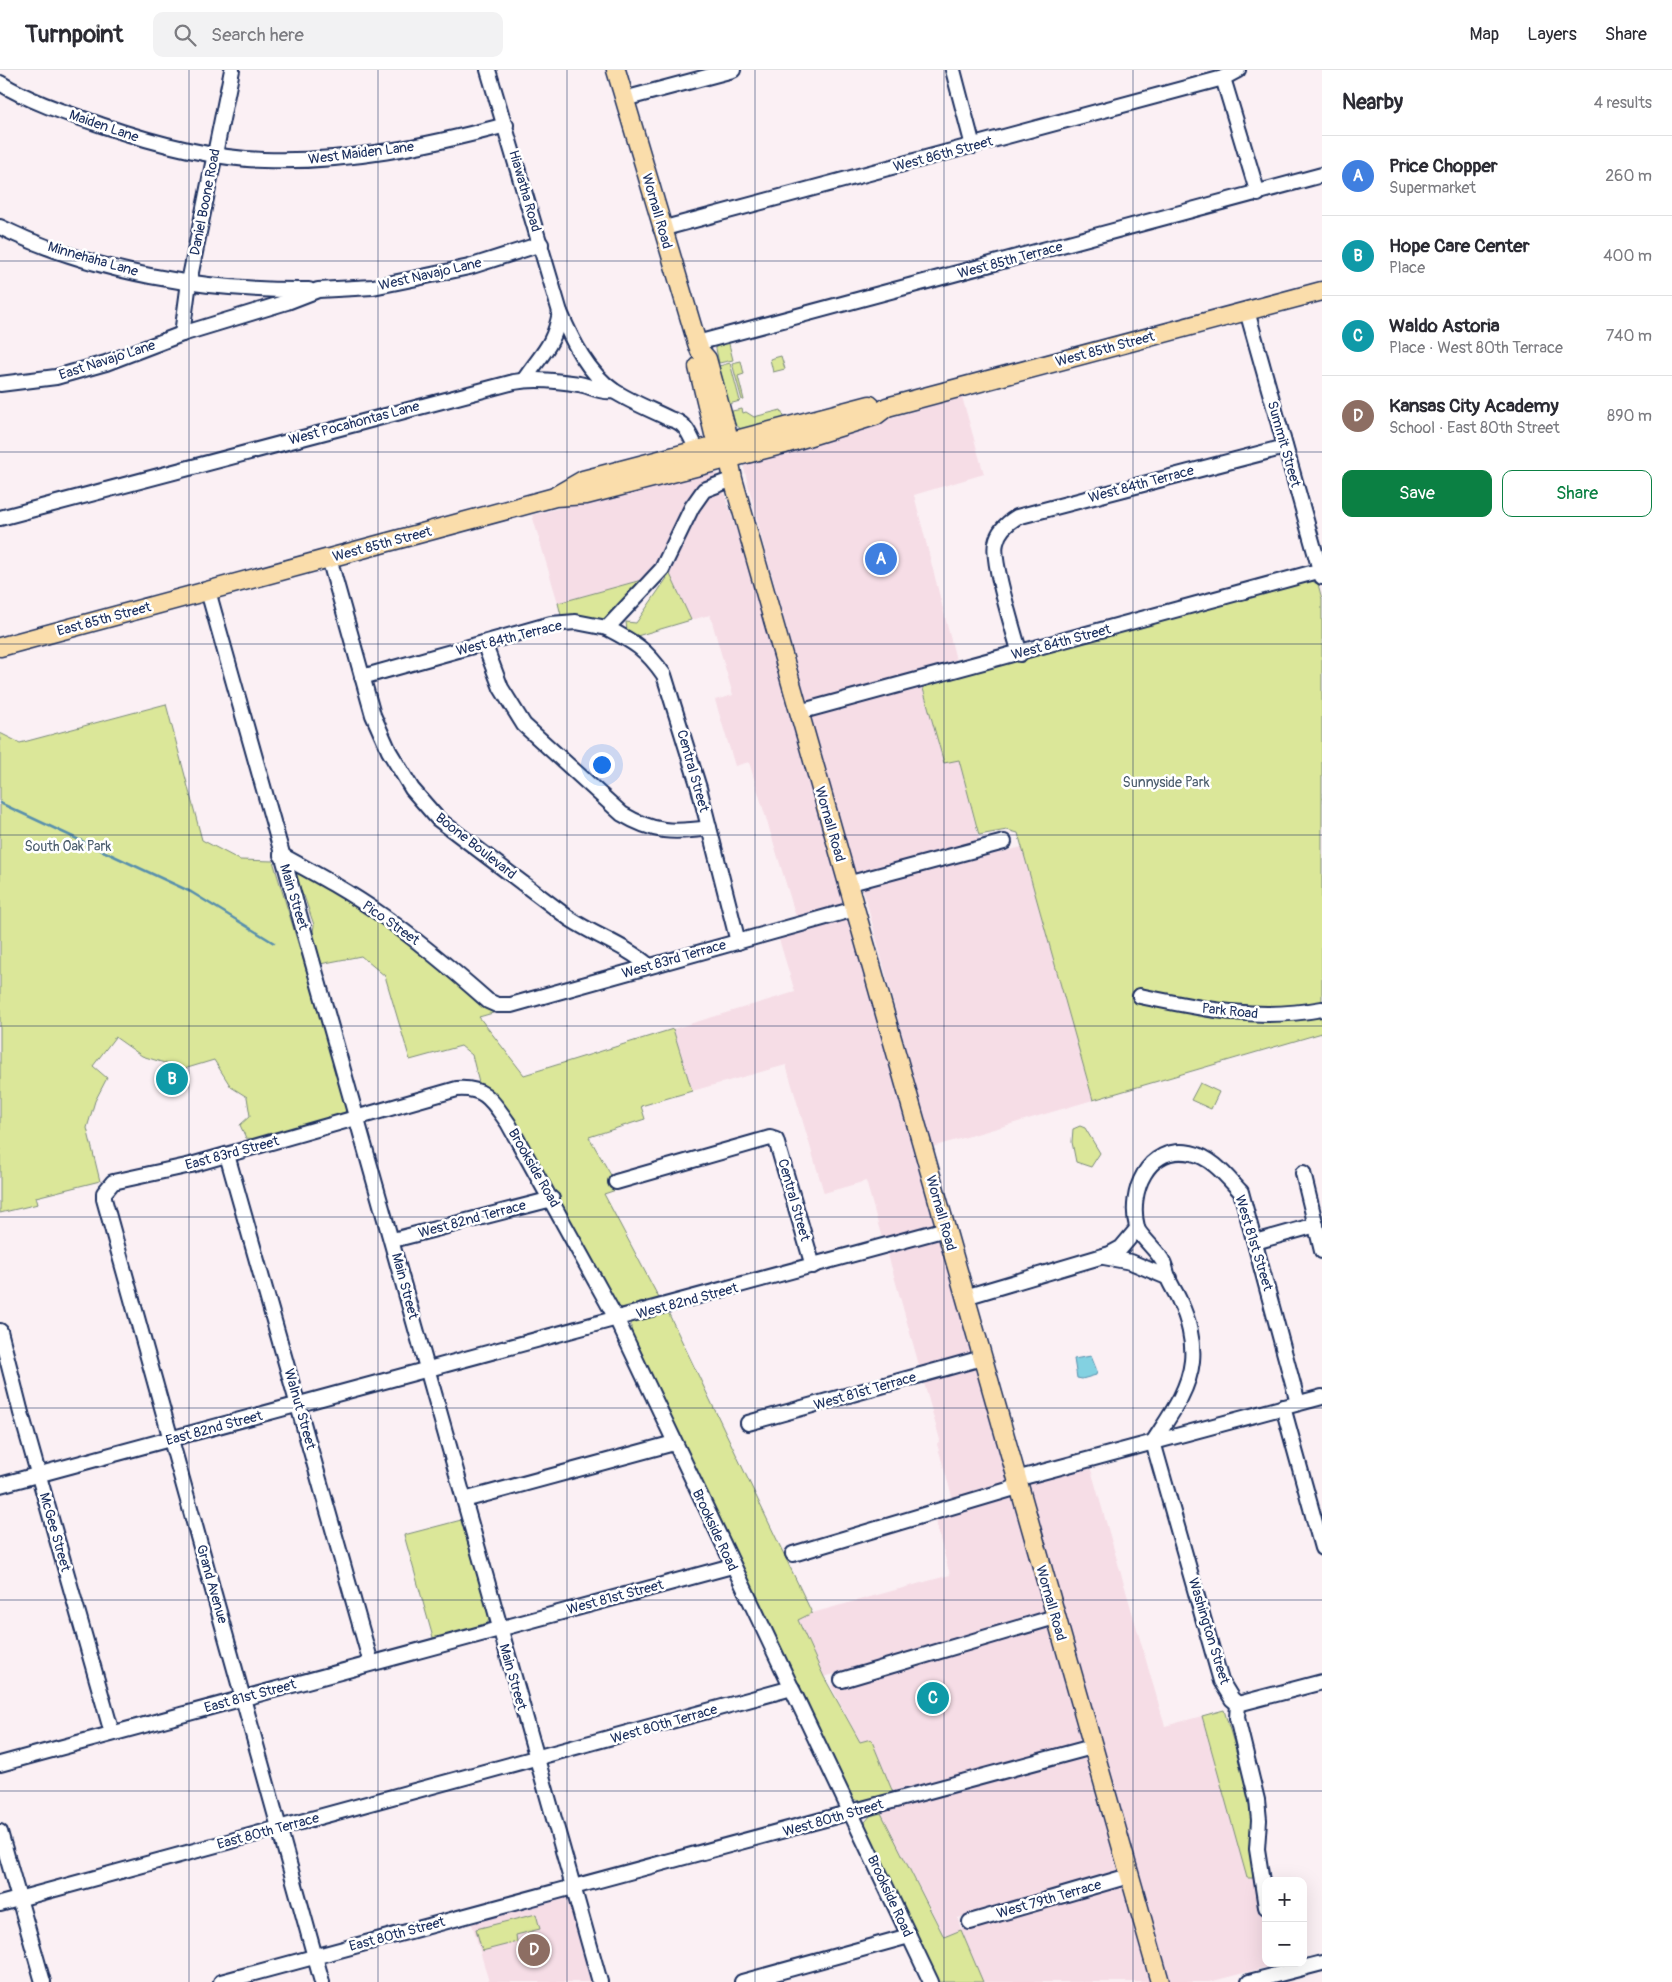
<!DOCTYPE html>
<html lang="en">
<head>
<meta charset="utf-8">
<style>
  body { margin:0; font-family:Pangolin,sans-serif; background:#f2f2f3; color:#2b2b33 }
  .controls { position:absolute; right:15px; bottom:15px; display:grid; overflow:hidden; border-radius:10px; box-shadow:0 5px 20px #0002 }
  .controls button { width:45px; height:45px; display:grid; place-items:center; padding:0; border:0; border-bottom:1px solid #e1e1e2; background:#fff; color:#2b2b33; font:25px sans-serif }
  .you { position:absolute; left:601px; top:694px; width:18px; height:18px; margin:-12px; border:4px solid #fff; border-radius:50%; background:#1a73e8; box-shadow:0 0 0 8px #1a73e833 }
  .badge { display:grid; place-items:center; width:32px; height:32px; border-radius:50%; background:#0b8043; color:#fff; font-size:16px; font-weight:700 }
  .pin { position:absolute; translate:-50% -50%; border:2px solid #fff; box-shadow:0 1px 5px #0006 }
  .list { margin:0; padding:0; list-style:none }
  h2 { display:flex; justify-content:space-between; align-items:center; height:65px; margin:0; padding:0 20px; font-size:21px }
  h2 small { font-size:16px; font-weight:400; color:#7c7c81 }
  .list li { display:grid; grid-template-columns:32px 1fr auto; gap:15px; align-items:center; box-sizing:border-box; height:80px; padding:0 20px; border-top:1px solid #e1e1e2 }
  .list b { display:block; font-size:19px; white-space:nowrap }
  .list p { margin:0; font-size:16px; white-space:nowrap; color:#7c7c81 }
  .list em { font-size:16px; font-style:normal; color:#7c7c81 }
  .actions { display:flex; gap:10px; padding:15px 20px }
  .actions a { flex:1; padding:11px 0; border:1px solid #0b8043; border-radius:10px; text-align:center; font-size:18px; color:#0b8043 }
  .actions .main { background:#0b8043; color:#fff }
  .icon { flex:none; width:28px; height:28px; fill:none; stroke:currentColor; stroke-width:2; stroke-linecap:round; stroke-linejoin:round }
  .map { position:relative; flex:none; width:1322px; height:1912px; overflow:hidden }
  header { display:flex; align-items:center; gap:30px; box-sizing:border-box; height:70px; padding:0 25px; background:#fff; border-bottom:1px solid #e1e1e2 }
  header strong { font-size:24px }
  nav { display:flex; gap:28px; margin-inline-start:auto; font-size:18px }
  .search { width:350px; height:45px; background:#f2f2f3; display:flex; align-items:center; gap:12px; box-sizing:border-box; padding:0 18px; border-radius:10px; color:#7c7c81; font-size:19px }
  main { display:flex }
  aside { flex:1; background:#fff }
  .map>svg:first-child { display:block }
  .built { fill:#f6dde6 }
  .green { fill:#dbe799; stroke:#7b8b7c }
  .water { fill:#83d1e1; stroke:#5990ad }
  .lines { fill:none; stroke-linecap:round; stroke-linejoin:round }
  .stream { stroke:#5990ad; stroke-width:2.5 }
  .minor-casing { stroke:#1b2f5e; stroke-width:18 }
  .major-casing { stroke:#1b2f5e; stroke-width:21 }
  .minor { stroke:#fff; stroke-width:14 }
  .major { stroke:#faddab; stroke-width:18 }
  .grid { fill:none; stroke:#1b2f5e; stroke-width:1; stroke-opacity:0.55 }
  .labels { text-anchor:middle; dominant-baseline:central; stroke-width:5; stroke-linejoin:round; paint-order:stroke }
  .street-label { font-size:14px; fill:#1b2f5e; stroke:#fff }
  .park-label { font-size:14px; fill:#4b5d6d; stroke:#fff }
</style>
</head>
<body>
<header>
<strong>Turnpoint</strong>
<div class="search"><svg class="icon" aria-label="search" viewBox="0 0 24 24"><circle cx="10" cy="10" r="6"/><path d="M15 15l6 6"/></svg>Search here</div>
<nav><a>Map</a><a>Layers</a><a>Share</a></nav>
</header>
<main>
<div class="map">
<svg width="1322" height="1912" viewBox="0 0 1322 1912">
  <rect width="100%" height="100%" fill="#fbf0f4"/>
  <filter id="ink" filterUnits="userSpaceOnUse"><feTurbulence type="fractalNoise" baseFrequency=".02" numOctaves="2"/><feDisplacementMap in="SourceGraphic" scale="10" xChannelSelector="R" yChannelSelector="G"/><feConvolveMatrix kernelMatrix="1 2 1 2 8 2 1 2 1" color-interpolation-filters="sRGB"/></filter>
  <g filter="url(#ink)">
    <g class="built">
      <path d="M962,327L984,404L914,425L956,590L809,632L806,629L761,466L744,398L745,390Z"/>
      <path d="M710,399L719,407L755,516L845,833L842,837L797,850L749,692L735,696L715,630L733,625L710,545L691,550L669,502L558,533L532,445Z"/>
      <path d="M922,615L944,693L959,689L980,773L859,805L855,803L811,648L814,644Z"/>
      <path d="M1022,777L1093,1030L932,1077L863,819L865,814L996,779L1002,782Z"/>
      <path d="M844,847L849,848L935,1151V1156L883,1172L866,1111L824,1123L786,995L692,1021L673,959L795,922L778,866Z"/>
      <path d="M939,1167L943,1172L1010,1412L953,1430L937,1374L940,1370L887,1181Z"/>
      <path d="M1089,1393L1165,1656L1202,1646L1247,1808H1253L1266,1860V1893H1273L1267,1897L1209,1912H1171L1169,1907L1027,1417L1033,1410Z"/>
      <path d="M1006,1427H1014L1047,1544L824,1607L798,1549L812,1543L950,1505L934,1447Z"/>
      <path d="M1047,1555L1051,1558L1082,1667L1079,1675L894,1725L871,1669L860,1672L831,1616Z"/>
      <path d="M1082,1685L1088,1689L1121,1802L958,1848L961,1859L1124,1814L1151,1912H983L961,1860L945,1867L880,1741Z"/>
      <path d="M571,1821L598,1912H489L470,1847Z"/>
    </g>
    <g class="green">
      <path d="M728,270L733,290L719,293L715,274Z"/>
      <path d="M781,286L785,299L773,302L770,289Z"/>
      <path d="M741,291L744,304L738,306L744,330H742L732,293Z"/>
      <path d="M730,293L740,331L729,334L719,296Z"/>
      <path d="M742,339L743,343L746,342L754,347L781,340L785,349L742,360L735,354L732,341Z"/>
      <path d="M669,502L691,550L637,566L627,561L626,552L636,553L667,508L661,504Z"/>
      <path d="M645,509L608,549H562L558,533Z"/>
      <path d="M1310,510L1318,514L1322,529V963L1093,1030L1018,763L1007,760L979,765L959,690L944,693L922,615Z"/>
      <path d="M166,634L202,770L240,790L273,791L348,1037L343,1045L257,1069L246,1068L240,1055L250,1046L247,1027L231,1017L214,990L184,999L142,986L115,967L93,996L107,1008L95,1031L87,1058L100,1111L36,1127L38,1134L0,1143V663L20,673Z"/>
      <path d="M296,800H300L384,853L493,943L479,947L524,1005L673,959L692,1021L641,1036L645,1049L589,1067L619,1119L604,1124L660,1230C645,1234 626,1245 613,1233L533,1085L491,1022L479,1013L472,985L461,976L410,990L385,906L361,886L320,894L312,869L314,855L304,826L297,819L294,805Z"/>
      <path d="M1200,1013L1219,1022L1211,1039L1191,1030Z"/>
      <path d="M1080,1056L1085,1058L1100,1083L1091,1097L1076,1092L1072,1072L1073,1059Z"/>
      <path d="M667,1240L812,1543L798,1550L824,1607L860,1672L871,1669L894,1725C878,1729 862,1737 849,1726L631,1267V1251Z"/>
      <path d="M465,1449L489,1548L487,1556L434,1571L404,1465Z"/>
      <path d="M1224,1640L1244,1707L1250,1737L1253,1808H1247L1202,1646Z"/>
      <path d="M880,1741L944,1867L961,1860L983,1912H936L865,1759V1752L871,1745Z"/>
      <path d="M536,1844L540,1859L516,1865L517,1872L482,1881L476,1859Z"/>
    </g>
    <path class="water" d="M1091,1286L1097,1301L1096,1305L1082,1309L1077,1308L1074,1289Z"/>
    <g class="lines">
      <path class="stream" d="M0,733L191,822L274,873"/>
      <defs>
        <g id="minor">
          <path d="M488,0L560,242C572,271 588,303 614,321C631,332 652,340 670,349C688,353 689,366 698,381"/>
          <path d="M953,0L973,76"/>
          <path d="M1223,8L1258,124"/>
          <path d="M0,13C31,32 66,43 101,55C153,73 208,88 263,90C346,93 427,76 506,55"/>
          <path d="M624,29L733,0"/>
          <path d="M0,157C94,203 205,221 309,220"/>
          <path d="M661,159L1223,8L1238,0"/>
          <path d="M1247,241L1322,507"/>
          <path d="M182,264L189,212L232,0"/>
          <path d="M697,273L1322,105"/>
          <path d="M524,310C542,283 554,276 560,242"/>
          <path d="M0,314L56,307L106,293L182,264L287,232L318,220L373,217L422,207L469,197L541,174"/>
          <path d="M0,448L514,312C535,308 558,311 579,314C590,316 602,323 614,321"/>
          <path d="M329,488L373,645L389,681L412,719L438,749L570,849C596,866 626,876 649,896"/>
          <path d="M208,521L600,1912"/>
          <path d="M607,558C634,572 646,579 664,605L699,718L738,872"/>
          <path d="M484,573L501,618L524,655L622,744C654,763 673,763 709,758"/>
          <path d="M1020,584C1014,562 991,491 996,473C998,461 1007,453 1017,447L1285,377"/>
          <path d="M362,607L551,554L576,552L607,558L662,499L692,437L704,420L733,409"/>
          <path d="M799,642L1322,500"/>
          <path d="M281,785C316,804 351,823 383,846C420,872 454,901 488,931L497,935H511L855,839"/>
          <path d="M847,814L1004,772"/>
          <path d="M1140,926C1203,939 1257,951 1322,939"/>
          <path d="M227,1085L371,1593"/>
          <path d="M1303,1103L1322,1181"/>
          <path d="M616,1112L770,1068L776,1070L813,1196"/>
          <path d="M393,1170L552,1129"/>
          <path d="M1255,1172L1316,1155"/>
          <path d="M1104,1187L1131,1192L1169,1208"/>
          <path d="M965,1227L1110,1184L1121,1178L1137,1159"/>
          <path d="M0,1261L21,1343L112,1663"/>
          <path d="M1283,1337L1322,1478"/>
          <path d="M748,1353L982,1288"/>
          <path d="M1016,1409L1322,1327"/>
          <path d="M0,1415L946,1159"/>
          <path d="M464,1430L674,1373"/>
          <path d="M793,1484L1018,1417"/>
          <path d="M842,1610L1055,1547"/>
          <path d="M1238,1634L1322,1612"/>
          <path d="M0,1694L732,1496"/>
          <path d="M0,1762L43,1912"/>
          <path d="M0,1834L792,1618"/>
          <path d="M1266,1837L1257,1779L1259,1750L1257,1730L1237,1648L1238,1634L1232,1629L1221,1611L1153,1372C1169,1347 1189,1321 1192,1291C1194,1272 1188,1248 1180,1232C1177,1224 1171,1216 1168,1208C1166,1200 1165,1193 1160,1187C1156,1180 1138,1164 1137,1157C1128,1123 1147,1074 1191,1083C1212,1087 1227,1107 1241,1122L1298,1333"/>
          <path d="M970,1852L1129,1806"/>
          <path d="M221,1912L1092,1677"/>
          <path d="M322,1912L104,1129V1123L113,1112L191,1095L457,1019C486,1017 492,1031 508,1053L617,1250L931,1912"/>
          <path d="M742,1912L909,1866"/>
          <path d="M1249,1912L1322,1893"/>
        </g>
        <g id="major">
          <path d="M616,0L697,273L700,281L707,289L727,362L726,374L733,409L1160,1912"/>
          <path d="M698,297L714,364L726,374"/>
          <path d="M557,425L583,410L870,335"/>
          <path d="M0,577L555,427L586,425L785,374L875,346L887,337L1322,221"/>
        </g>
      </defs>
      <use href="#minor" class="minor-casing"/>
      <use href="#major" class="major-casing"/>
      <use href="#minor" class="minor"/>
      <use href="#major" class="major"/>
    </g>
  </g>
  <path class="grid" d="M189,0V1912M378,0V1912M567,0V1912M755,0V1912M944,0V1912M1133,0V1912M0,191H1322M0,382H1322M0,574H1322M0,765H1322M0,956H1322M0,1147H1322M0,1338H1322M0,1530H1322M0,1721H1322"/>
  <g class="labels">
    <g class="street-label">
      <text transform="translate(104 56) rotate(19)">Maiden Lane</text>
      <text transform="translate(361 83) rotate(-7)">West Maiden Lane</text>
      <text transform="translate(943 84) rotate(-15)">West 86th Street</text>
      <text transform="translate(525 121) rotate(74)">Hiawatha Road</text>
      <text transform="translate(205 132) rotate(-79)">Daniel Boone Road</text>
      <text transform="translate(657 141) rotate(74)">Wornall Road</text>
      <text transform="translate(93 189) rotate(16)">Minnehaha Lane</text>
      <text transform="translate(1010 190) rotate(-15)">West 85th Terrace</text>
      <text transform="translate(430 204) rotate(-13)">West Navajo Lane</text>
      <text transform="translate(1105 279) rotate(-15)">West 85th Street</text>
      <text transform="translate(107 290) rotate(-18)">East Navajo Lane</text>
      <text transform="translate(354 353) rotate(-15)">West Pocahontas Lane</text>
      <text transform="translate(1284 374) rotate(74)">Summit Street</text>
      <text transform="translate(1141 414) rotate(-15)">West 84th Terrace</text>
      <text transform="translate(382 474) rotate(-15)">West 85th Street</text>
      <text transform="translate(104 549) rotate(-15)">East 85th Street</text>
      <text transform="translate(509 568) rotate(-14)">West 84th Terrace</text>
      <text transform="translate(1061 572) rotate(-15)">West 84th Street</text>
      <text transform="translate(693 701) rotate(74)">Central Street</text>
      <text transform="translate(830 754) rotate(74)">Wornall Road</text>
      <text transform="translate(476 776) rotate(38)">Boone Boulevard</text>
      <text transform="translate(294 827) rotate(73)">Main Street</text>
      <text transform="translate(391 853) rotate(35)">Pico Street</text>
      <text transform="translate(674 889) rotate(-16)">West 83rd Terrace</text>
      <text transform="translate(1230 941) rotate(6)">Park Road</text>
      <text transform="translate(232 1083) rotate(-15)">East 83rd Street</text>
      <text transform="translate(534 1098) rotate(60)">Brookside Road</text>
      <text transform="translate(794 1130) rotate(74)">Central Street</text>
      <text transform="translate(941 1143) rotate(74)">Wornall Road</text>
      <text transform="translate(472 1149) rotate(-15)">West 82nd Terrace</text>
      <text transform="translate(1254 1173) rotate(73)">West 81st Street</text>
      <text transform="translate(405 1216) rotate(75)">Main Street</text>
      <text transform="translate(687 1231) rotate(-15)">West 82nd Street</text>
      <text transform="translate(865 1321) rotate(-16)">West 81st Terrace</text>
      <text transform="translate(300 1339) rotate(74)">Walnut Street</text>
      <text transform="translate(214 1358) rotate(-15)">East 82nd Street</text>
      <text transform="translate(715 1460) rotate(65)">Brookside Road</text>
      <text transform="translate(55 1462) rotate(74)">McGee Street</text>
      <text transform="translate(212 1514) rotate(74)">Grand Avenue</text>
      <text transform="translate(615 1527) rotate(-15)">West 81st Street</text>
      <text transform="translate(1051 1533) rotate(74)">Wornall Road</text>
      <text transform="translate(1209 1561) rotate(73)">Washington Street</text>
      <text transform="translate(513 1607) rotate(74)">Main Street</text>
      <text transform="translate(250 1626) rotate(-15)">East 81st Street</text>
      <text transform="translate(664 1654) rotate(-16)">West 80th Terrace</text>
      <text transform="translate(833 1748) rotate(-16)">West 80th Street</text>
      <text transform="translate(268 1761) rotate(-15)">East 80th Terrace</text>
      <text transform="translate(890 1826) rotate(65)">Brookside Road</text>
      <text transform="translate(1049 1829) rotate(-16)">West 79th Terrace</text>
      <text transform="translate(397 1864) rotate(-15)">East 80th Street</text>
    </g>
    <g class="park-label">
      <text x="1166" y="712">Sunnyside Park</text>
      <text x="68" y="776">South Oak Park</text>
    </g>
  </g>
</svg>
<div class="controls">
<button>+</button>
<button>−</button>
</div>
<div class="you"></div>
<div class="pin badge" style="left:881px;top:489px;background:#3f7fe0">A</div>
<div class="pin badge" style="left:172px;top:1009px;background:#0f9aa8">B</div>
<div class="pin badge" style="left:933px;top:1628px;background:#0f9aa8">C</div>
<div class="pin badge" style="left:534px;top:1880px;background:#8d6e63">D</div>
</div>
<aside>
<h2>Nearby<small>4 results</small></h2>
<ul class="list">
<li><span class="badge" style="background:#3f7fe0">A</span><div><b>Price Chopper</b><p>Supermarket</p></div><em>260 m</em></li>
<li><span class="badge" style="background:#0f9aa8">B</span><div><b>Hope Care Center</b><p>Place</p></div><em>400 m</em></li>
<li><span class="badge" style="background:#0f9aa8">C</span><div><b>Waldo Astoria</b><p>Place · West 80th Terrace</p></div><em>740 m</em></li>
<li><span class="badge" style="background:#8d6e63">D</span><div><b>Kansas City Academy</b><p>School · East 80th Street</p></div><em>890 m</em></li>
</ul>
<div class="actions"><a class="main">Save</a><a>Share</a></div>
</aside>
</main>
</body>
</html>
